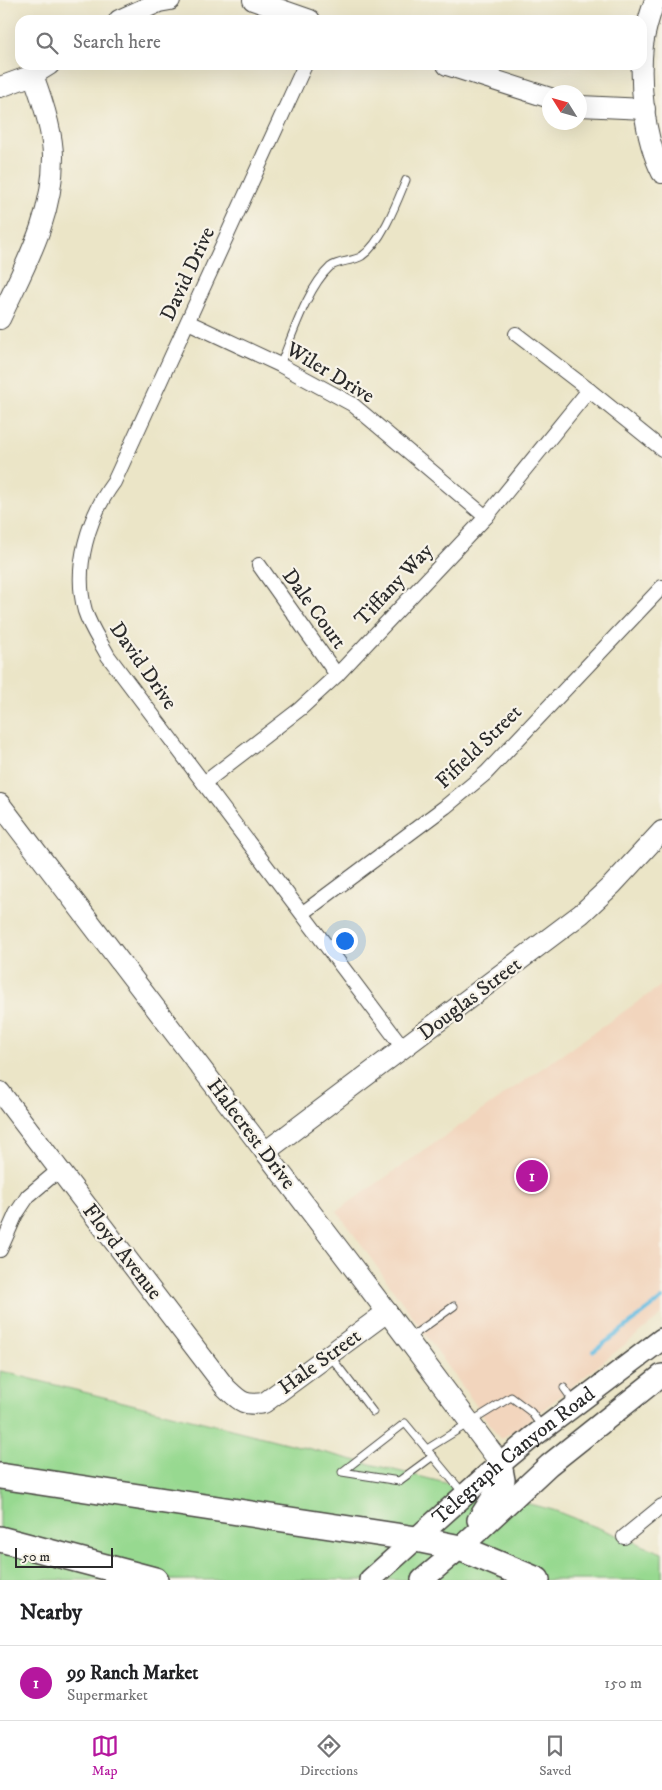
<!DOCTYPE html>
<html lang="en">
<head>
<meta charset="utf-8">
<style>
  body { margin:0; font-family:"IM FELL DW Pica",serif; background:#f6f6f6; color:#202124 }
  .compass { position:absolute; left:542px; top:85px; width:45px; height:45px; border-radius:50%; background:#fff; box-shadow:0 5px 20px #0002; rotate:307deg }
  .scale { position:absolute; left:15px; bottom:12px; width:98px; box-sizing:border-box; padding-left:5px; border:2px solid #2b2b2b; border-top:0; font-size:14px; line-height:18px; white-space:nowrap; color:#2b2b2b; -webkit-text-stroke:4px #f7f3e8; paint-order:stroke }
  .you { position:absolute; left:344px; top:940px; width:18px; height:18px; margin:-12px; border:4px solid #fff; border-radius:50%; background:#1a73e8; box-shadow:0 0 0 8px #1a73e833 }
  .badge { display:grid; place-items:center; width:32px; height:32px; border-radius:50%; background:#b5179e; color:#fff; font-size:16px; font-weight:700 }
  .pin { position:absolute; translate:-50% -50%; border:2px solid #fff; box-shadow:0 1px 5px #0006 }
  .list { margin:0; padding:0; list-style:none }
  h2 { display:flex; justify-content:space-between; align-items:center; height:65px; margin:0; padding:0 20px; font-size:21px }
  h2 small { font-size:16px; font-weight:400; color:#757577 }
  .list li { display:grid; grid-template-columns:32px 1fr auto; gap:15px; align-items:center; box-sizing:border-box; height:75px; padding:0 20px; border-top:1px solid #e0e0e0 }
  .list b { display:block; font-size:19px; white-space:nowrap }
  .list p { margin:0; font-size:16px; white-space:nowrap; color:#757577 }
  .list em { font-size:16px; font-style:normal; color:#757577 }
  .icon { flex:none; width:28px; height:28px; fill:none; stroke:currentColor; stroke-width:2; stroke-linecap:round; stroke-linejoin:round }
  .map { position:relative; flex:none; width:662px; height:1580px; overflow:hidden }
  .search { position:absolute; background:#fff; box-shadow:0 5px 20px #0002; left:15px; right:15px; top:15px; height:55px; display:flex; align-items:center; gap:12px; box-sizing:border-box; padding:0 18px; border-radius:15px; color:#757577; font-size:19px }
  .sheet { height:140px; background:#fff }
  nav { display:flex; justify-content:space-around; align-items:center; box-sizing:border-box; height:70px; border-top:1px solid #e0e0e0; background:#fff; font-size:14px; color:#757577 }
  nav a { display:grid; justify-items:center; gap:2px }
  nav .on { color:#b5179e }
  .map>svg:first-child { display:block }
  .built { fill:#f2d5bd }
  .green { fill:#97d990; stroke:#61825e }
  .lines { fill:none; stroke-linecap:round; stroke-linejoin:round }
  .stream { stroke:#65bde2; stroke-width:4 }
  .lane-casing { stroke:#484742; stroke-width:9 }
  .street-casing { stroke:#484742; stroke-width:16 }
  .secondary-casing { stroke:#484742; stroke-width:22 }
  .primary-casing { stroke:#484742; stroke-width:24 }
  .highway-casing { stroke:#484742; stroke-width:28 }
  .lane { stroke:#fff; stroke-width:7 }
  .street { stroke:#fff; stroke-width:14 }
  .secondary { stroke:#fff; stroke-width:20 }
  .primary { stroke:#fff; stroke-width:21 }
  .highway { stroke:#fff; stroke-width:25 }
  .labels { text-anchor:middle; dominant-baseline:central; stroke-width:4.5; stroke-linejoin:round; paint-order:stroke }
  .street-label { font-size:21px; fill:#2b2b2b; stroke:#f7f3e8 }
</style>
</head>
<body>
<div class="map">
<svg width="662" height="1580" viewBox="0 0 662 1580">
  <rect width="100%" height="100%" fill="#f7f3e8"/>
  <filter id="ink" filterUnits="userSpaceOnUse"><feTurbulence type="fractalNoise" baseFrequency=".02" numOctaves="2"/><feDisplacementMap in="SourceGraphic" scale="10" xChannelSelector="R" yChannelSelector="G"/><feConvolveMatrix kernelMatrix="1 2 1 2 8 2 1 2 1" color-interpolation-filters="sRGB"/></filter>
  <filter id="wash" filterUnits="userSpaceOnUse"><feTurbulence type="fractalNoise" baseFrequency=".0096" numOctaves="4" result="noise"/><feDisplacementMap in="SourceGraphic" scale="20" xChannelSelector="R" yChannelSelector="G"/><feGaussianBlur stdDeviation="1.12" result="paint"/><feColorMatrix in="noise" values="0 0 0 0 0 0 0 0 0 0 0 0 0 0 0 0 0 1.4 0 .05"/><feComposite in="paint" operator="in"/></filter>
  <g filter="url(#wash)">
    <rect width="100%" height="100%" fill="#ebe5c7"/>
    <path class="built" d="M662,985V1315L521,1427L500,1439L337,1211Z"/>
    <path class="green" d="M0,1371L553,1510L662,1553V1580H0Z"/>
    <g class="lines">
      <path class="stream" d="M594,1351L662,1299"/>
    </g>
  </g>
  <g filter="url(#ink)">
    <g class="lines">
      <defs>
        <g id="lane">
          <path d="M280,365C292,337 307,288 330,267C339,260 353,262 362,256C382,242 397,202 406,180"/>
          <path d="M408,1339L454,1306"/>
          <path d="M331,1357L373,1412"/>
          <path d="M564,1388L574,1402"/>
          <path d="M427,1449L511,1397L531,1412L542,1427"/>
          <path d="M433,1456L399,1481L342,1472L405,1423L463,1493"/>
        </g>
        <g id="street">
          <path d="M305,65L114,482C88,517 73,568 85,611C90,627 100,641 108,656L404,1049"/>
          <path d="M188,322L280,365L352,404L486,517"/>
          <path d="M516,334L589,390L662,449"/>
          <path d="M259,565L337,675"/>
          <path d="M204,783L300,709L337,675L486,517L589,390"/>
          <path d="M303,913L445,807L486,773L662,587"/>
          <path d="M0,1250L16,1214L28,1196L59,1170"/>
          <path d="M624,1537L662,1506"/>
        </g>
        <g id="secondary">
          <path d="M253,0L310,20"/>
          <path d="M655,0C650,14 645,30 643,45C639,84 644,138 662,173"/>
          <path d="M119,20L159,2L170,0"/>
          <path d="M447,65L550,98"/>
          <path d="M0,87L33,75L49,65"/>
          <path d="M580,106L645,109"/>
          <path d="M0,319C25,265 53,218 53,157C53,131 42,99 33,75"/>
          <path d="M0,804L387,1312L501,1464"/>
          <path d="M0,1092L225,1387C240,1401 243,1406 264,1403L387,1312"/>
          <path d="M265,1152L581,914L612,885L662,831"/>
        </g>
        <g id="primary">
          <path d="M478,1520L504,1480L501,1464"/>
          <path id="s1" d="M370,1580L488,1474L534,1436L662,1339"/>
          <path d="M422,1580L460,1548L549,1465L662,1375"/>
        </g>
        <g id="highway">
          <path d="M0,1476L416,1539L460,1548L537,1580"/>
          <path d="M0,1539L155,1580"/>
        </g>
      </defs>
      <use href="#lane" class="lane-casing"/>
      <use href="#street" class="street-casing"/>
      <use href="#secondary" class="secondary-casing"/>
      <use href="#primary" class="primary-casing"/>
      <use href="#highway" class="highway-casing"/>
      <use href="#lane" class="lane"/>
      <use href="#street" class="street"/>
      <use href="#secondary" class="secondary"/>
      <use href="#primary" class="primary"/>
      <use href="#highway" class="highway"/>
    </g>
  </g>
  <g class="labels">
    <g class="street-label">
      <text transform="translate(188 274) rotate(-65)">David Drive</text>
      <text transform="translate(330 373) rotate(31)">Wiler Drive</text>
      <text transform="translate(394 585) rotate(-47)">Tiffany Way</text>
      <text transform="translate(314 609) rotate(54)">Dale Court</text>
      <text transform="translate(143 666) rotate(55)">David Drive</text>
      <text transform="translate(479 747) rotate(-44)">Fifield Street</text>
      <text transform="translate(470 999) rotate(-37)">Douglas Street</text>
      <text transform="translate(251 1134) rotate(53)">Halecrest Drive</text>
      <text transform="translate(122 1252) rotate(52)">Floyd Avenue</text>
      <text transform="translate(320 1362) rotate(-36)">Hale Street</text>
      <text stroke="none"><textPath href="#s1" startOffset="190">Telegraph Canyon Road</textPath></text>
    </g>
  </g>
</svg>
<svg class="compass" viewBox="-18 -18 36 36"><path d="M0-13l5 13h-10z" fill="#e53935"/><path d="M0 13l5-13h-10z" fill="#757577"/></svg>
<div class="scale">50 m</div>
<div class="you"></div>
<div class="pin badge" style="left:532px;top:1176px">1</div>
<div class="search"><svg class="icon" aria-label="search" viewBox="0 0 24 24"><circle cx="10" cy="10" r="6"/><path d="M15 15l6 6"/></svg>Search here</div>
</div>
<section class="sheet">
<h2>Nearby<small></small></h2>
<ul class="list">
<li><span class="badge">1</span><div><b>99 Ranch Market</b><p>Supermarket</p></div><em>150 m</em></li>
</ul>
</section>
<nav>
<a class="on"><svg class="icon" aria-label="map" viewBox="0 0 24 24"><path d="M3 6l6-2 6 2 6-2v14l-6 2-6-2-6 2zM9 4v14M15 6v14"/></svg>Map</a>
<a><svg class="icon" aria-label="directions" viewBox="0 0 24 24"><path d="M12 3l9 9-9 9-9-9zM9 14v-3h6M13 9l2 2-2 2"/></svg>Directions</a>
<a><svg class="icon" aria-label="saved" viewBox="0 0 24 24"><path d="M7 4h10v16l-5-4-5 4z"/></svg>Saved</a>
</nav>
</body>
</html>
